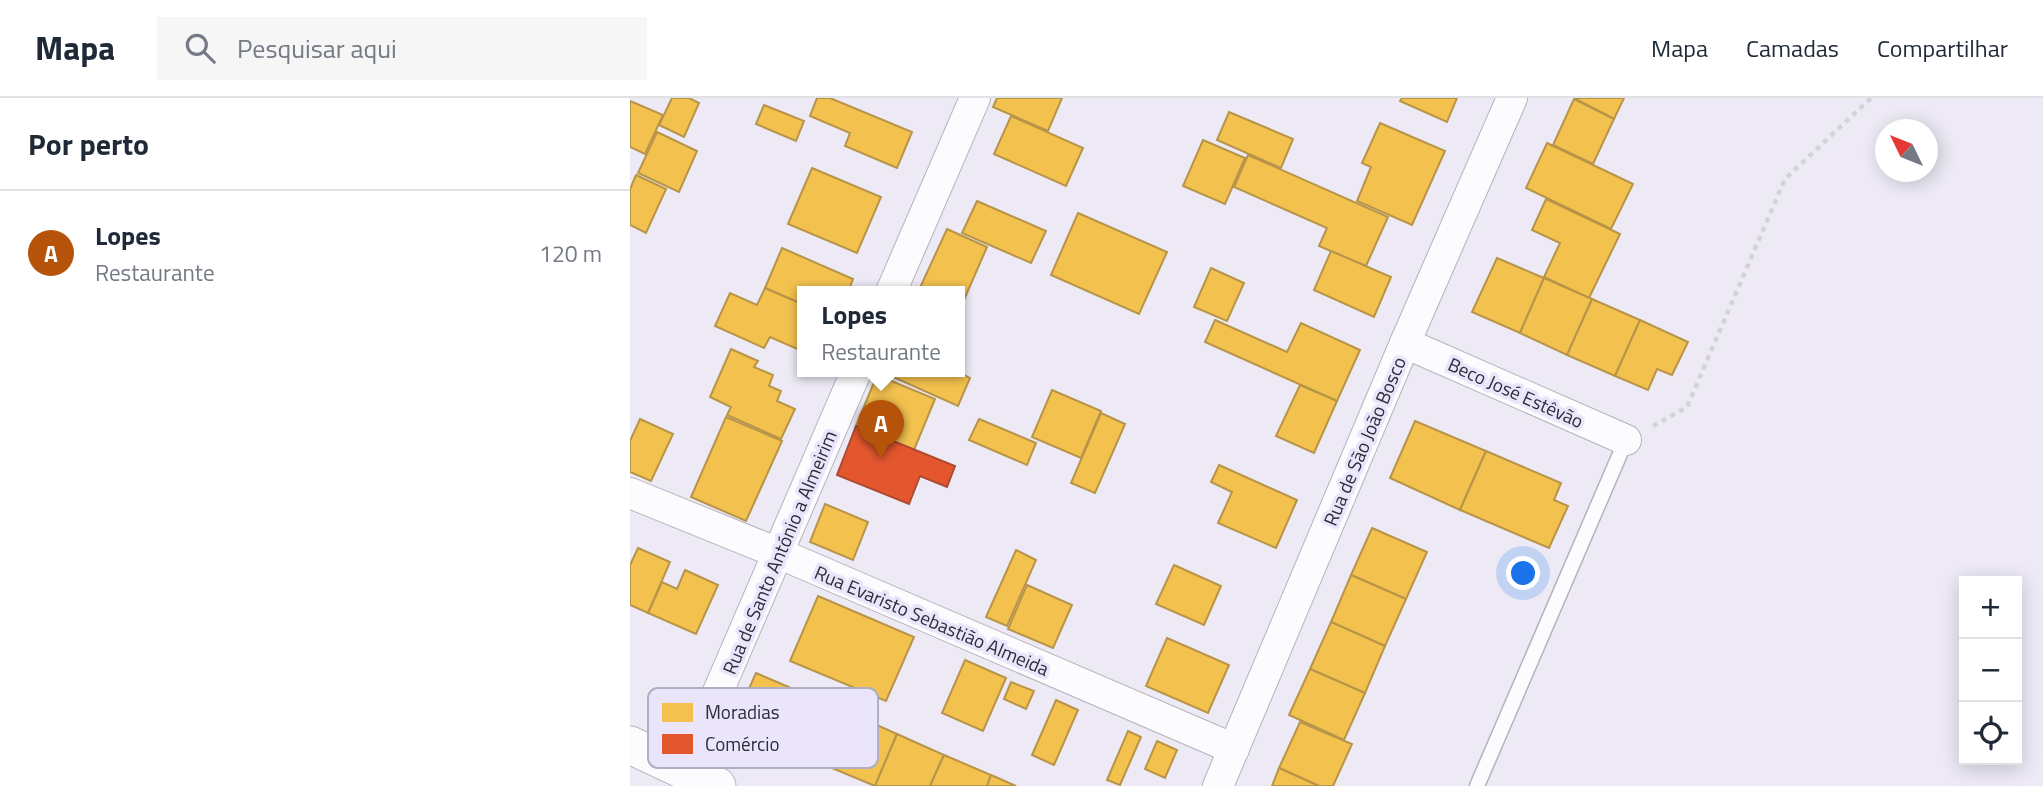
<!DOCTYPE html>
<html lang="pt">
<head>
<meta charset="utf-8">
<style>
  body { margin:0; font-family:"Titillium Web",sans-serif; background:#f6f6f7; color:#1f2937 }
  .controls { position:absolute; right:21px; bottom:21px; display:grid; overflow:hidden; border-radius:0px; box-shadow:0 4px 18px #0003 }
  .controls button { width:63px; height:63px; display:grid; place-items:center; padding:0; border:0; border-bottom:2px solid #e0e1e3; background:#fff; color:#1f2937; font:35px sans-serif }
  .compass { position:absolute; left:1245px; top:21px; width:63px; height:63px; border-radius:50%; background:#fff; box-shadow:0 4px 18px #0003; rotate:313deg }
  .you { position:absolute; left:894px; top:476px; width:24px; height:24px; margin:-18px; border:5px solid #fff; border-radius:50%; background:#1a73e8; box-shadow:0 0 0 10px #1a73e833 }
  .badge { display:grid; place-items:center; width:46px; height:46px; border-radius:50%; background:#b45309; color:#fff; font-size:23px; font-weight:700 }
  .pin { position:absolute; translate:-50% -58px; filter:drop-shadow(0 2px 4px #0008) }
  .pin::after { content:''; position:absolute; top:37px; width:24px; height:21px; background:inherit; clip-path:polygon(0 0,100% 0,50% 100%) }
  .popup { position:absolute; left:167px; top:188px; width:168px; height:91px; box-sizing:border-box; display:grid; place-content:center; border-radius:0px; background:#fff; filter:drop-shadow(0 2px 5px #0005); font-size:23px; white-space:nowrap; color:#747a83 }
  .popup b { font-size:26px; color:#1f2937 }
  .popup::after { content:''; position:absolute; left:50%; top:100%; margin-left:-14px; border:14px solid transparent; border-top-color:#fff }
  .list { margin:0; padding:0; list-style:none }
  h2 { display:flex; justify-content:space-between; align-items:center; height:91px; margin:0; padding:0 28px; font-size:30px }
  h2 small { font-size:23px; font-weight:400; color:#747a83 }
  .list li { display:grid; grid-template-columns:46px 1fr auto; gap:21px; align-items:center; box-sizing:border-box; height:126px; padding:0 28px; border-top:2px solid #e0e1e3 }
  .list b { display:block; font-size:26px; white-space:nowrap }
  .list p { margin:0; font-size:23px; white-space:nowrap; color:#747a83 }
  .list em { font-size:23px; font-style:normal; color:#747a83 }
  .icon { flex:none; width:38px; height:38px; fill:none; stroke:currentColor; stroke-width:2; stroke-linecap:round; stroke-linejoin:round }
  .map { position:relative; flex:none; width:1413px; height:688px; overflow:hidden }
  header { display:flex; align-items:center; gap:42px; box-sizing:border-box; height:98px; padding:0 35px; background:#fff; border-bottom:2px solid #e0e1e3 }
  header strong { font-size:33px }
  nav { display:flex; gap:38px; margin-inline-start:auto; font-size:24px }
  .search { width:490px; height:63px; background:#f6f6f7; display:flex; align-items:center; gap:18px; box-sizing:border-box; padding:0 24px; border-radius:0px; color:#747a83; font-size:26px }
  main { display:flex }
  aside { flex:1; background:#fff }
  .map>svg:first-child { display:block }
  .homes { fill:#f2c14e; stroke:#b89448; stroke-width:2 }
  .shops { fill:#e4572e; stroke:#ae4a32; stroke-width:2 }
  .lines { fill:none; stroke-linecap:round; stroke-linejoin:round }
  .service-casing { stroke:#b5b2bd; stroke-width:17 }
  .minor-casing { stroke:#b5b2bd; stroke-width:32 }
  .tertiary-casing { stroke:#b5b2bd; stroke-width:39 }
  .path { stroke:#d4d2d7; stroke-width:4.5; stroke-dasharray:5 5; stroke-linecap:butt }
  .service { stroke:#fcfcfe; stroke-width:14 }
  .minor { stroke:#fcfcfe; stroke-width:30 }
  .tertiary { stroke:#fcfcfe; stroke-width:37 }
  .labels { text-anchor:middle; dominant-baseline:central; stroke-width:7; stroke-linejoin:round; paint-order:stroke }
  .street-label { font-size:19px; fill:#2f2c3a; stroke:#eae5fb }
  .key { fill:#eae5fb; stroke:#b2aec1; stroke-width:2 }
  .key-label { font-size:19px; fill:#2f2c3a }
</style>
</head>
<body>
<header>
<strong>Mapa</strong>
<div class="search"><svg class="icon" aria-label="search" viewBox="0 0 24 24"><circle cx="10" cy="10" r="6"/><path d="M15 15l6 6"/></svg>Pesquisar aqui</div>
<nav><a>Mapa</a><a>Camadas</a><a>Compartilhar</a></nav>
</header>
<main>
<aside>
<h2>Por perto<small></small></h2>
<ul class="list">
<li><span class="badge">A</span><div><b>Lopes</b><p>Restaurante</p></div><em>120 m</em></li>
</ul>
</aside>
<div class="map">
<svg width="1413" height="688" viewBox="0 0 1413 688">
  <rect width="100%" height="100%" fill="#edeaf6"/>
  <g class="homes">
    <path d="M42,0H59L69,5L54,39L29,27Z"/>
    <path d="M187,0H200L282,34L267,70L215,48L220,35L180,18Z"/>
    <path d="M367,0H432L418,33L363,9Z"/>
    <path d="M772,0H827L817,24L770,3Z"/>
    <path d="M944,0H994L984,21Z"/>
    <path d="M944,1L984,21L963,66L923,47Z"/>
    <path d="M0,3L33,17L15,56L0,49Z"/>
    <path d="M134,7L174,23L166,43L126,26Z"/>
    <path d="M599,14L663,41L651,70L587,42Z"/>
    <path d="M381,18L453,50L436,88L364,56Z"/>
    <path d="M750,25L815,53L782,127L727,103L741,69L732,65Z"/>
    <path d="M27,34L67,53L49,94L8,75Z"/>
    <path d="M573,42L615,60L595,106L553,88Z"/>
    <path d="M917,45L1003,86L981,131L896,90Z"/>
    <path d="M618,57L758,119L736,168L689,148L697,130L604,89Z"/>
    <path d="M182,70L251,99L227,155L158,126Z"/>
    <path d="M6,77L36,91L16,135L0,127V91Z"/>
    <path d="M916,101L990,136L959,200L914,179L930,145L902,132Z"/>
    <path d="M347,103L416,133L401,165L332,135Z"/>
    <path d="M448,115L537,154L509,216L421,177Z"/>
    <path d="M317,131L357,149L330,211V194H288Z"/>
    <path d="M152,150L223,181L218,194H172V206L135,190Z"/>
    <path d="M701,153L761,179L744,219L684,192Z"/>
    <path d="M867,160L914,180L890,235L842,214Z"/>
    <path d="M581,170L614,185L597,223L564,209Z"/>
    <path d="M914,180L962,201L937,257L890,235Z"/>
    <path d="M135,190L172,206V253L140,239L134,250L85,228L100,195L127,207Z"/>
    <path d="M962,201L1010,222L985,278L937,257Z"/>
    <path d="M585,222L657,254L671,225L730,252L707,303L575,244Z"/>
    <path d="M1010,222L1058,244L1042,277L1027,271L1018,292L985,278Z"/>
    <path d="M101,251L128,263L124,269L143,277L139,288L151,293L147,303L165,311L151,341L97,317L101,309L80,299Z"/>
    <path d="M252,274H328L340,280L328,308Z"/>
    <path d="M247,277L305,301L284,352L226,328Z"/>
    <path d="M670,287L707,303L684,355L646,338Z"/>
    <path d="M422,292L471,313L451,360L402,339Z"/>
    <path d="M471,315L495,326L465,395L441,385Z"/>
    <path d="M96,319L152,343L116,423L61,399Z"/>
    <path d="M10,321L43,336L21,383L0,374V343Z"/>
    <path d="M349,321L406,345L397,367L339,342Z"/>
    <path d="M785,323L856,353L830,412L760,380Z"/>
    <path d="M856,353L931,385L924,402L938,408L919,450L830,412Z"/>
    <path d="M589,367L667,402L646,450L588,425L602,394L581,384Z"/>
    <path d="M195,406L238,424L223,462L180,444Z"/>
    <path d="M742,430L797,454L776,501L721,477Z"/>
    <path d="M8,450L40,464L18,515L0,507V467Z"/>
    <path d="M386,452L406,462L377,528L356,519Z"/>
    <path d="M544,467L591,488L574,527L526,506Z"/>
    <path d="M55,472L88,487L66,536L18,515L32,484L47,491Z"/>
    <path d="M721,477L776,501L755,548L701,524Z"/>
    <path d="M397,487L442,507L423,550L378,531Z"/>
    <path d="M188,498L284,539L256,603L160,563Z"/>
    <path d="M701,524L755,548L735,595L680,571Z"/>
    <path d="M537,540L599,567L578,615L516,588Z"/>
    <path d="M335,562L376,580L353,633L312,615Z"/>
    <path d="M680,571L735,595L714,642L659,617Z"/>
    <path d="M126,575L173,595L150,647L103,626Z"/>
    <path d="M381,584L404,593L396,611L374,601Z"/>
    <path d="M173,595L220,615L197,668L150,647Z"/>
    <path d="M426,602L448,612L424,667L402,657Z"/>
    <path d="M220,615L267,636L245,688L197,668Z"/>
    <path d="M670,624L722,646L703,688H689L649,670Z"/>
    <path d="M498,633L511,639L490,687L477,682Z"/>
    <path d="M267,636L314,657L300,688H245Z"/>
    <path d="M527,643L547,652L535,680L515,671Z"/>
    <path d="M314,657L361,677L357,688H300Z"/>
    <path d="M649,670L689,688H642Z"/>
    <path d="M361,677L386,688H357Z"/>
  </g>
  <path class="shops" d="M226,328L325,368L317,389L290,378L279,406L207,377Z"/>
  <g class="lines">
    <defs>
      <path id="service" d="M847,688L996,342"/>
      <g id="minor">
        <path d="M261,194L345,0"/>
        <path d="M775,245L996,342"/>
        <path d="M0,395L148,455L604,651"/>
        <path d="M51,671L81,610L226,274"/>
        <path d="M588,688L775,245L882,0"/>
      </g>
      <path id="tertiary" d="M0,647L87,688"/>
    </defs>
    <use href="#service" class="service-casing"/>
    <use href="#minor" class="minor-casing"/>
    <use href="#tertiary" class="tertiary-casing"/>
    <path class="path" d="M1023,328L1057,309L1155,81L1241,0"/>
    <use href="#service" class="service"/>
    <use href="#minor" class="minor"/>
    <use href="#tertiary" class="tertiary"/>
  </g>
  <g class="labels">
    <g class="street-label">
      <text transform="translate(886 294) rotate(24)">Beco José Estêvão</text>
      <text transform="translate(734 343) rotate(-67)">Rua de São João Bosco</text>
      <text transform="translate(149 454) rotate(-67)">Rua de Santo António a Almeirim</text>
      <text transform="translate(302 522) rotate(23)">Rua Evaristo Sebastião Almeida</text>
    </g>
  </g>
  <rect x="18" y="590" width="230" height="80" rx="10" class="key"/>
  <rect x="32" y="605" width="31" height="19" fill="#f2c14e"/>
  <rect x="32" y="636" width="31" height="20" fill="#e4572e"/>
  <g class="key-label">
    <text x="75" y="621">Moradias</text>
    <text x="75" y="653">Comércio</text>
  </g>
</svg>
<div class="controls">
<button>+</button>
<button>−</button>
<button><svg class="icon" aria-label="locate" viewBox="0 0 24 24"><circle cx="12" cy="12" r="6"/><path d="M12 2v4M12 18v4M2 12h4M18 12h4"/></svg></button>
</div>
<svg class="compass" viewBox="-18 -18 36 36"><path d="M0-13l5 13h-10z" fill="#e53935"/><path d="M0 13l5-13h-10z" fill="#747a83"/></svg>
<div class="you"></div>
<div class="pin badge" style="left:251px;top:360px">A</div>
<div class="popup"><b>Lopes</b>Restaurante</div>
</div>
</main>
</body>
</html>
